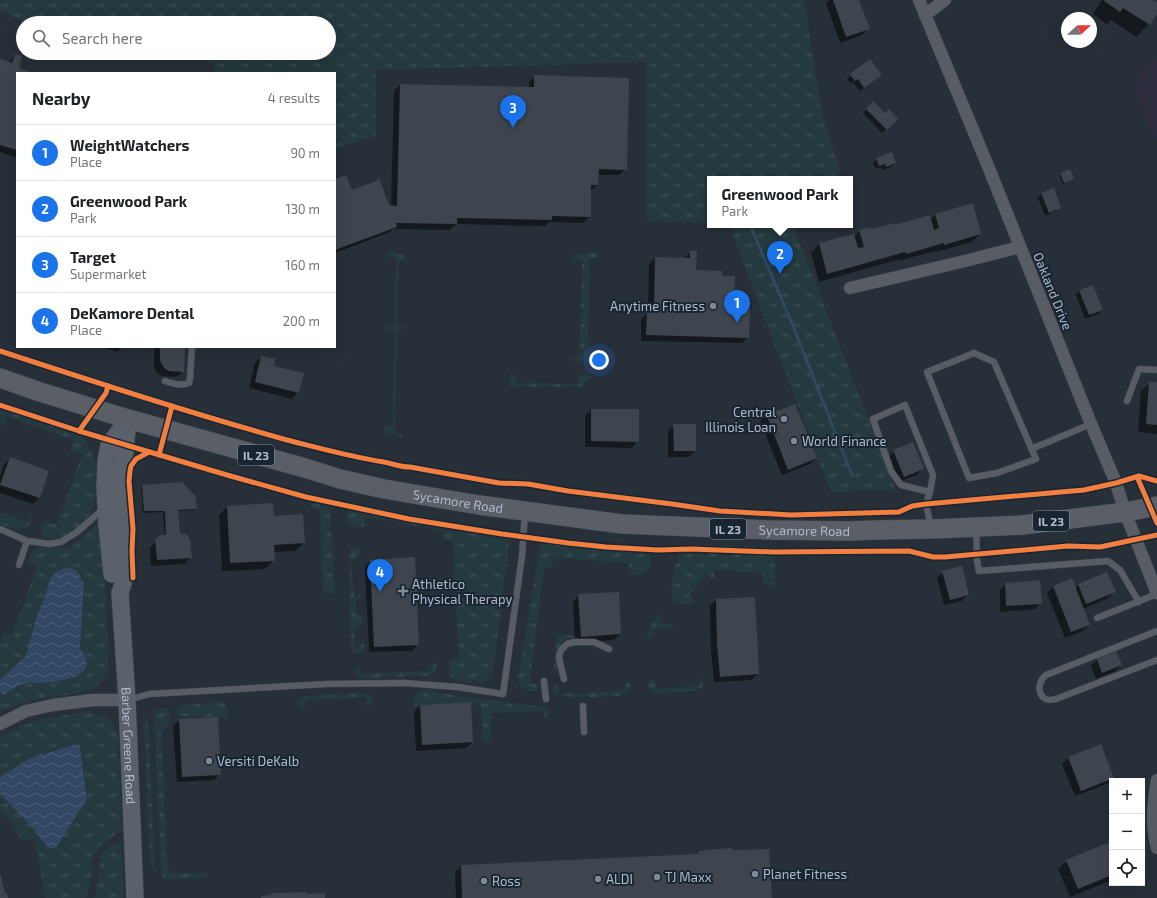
<!DOCTYPE html>
<html lang="en">
<head>
<meta charset="utf-8">
<style>
  body { margin:0; font-family:"Exo 2",sans-serif; background:#f6f6f6; color:#202124 }
  .controls { position:absolute; right:12px; bottom:12px; display:grid; overflow:hidden; border-radius:0px; box-shadow:0 4px 16px #0002 }
  .controls button { width:36px; height:36px; display:grid; place-items:center; padding:0; border:0; border-bottom:1px solid #e0e0e0; background:#fff; color:#202124; font:20px sans-serif }
  .compass { position:absolute; left:1061px; top:12px; width:36px; height:36px; border-radius:50%; background:#fff; box-shadow:0 4px 16px #0002; rotate:68deg }
  .you { position:absolute; left:599px; top:360px; width:14px; height:14px; margin:-10px; border:3px solid #fff; border-radius:50%; background:#1a73e8; box-shadow:0 0 0 6px #1a73e833 }
  .badge { display:grid; place-items:center; width:26px; height:26px; border-radius:50%; background:#1a73e8; color:#fff; font-size:13px; font-weight:700 }
  .pin { position:absolute; translate:-50% -33px; filter:drop-shadow(0 1px 2px #0008) }
  .pin::after { content:''; position:absolute; top:21px; width:14px; height:12px; background:inherit; clip-path:polygon(0 0,100% 0,50% 100%) }
  .popup { position:absolute; left:707px; top:176px; width:146px; height:52px; box-sizing:border-box; display:grid; place-content:center; border-radius:0px; background:#fff; filter:drop-shadow(0 1px 3px #0005); font-size:13px; white-space:nowrap; color:#757577 }
  .popup b { font-size:15px; color:#202124 }
  .popup::after { content:''; position:absolute; left:50%; top:100%; margin-left:-8px; border:8px solid transparent; border-top-color:#fff }
  .list { margin:0; padding:0; list-style:none }
  h2 { display:flex; justify-content:space-between; align-items:center; height:52px; margin:0; padding:0 16px; font-size:17px }
  h2 small { font-size:13px; font-weight:400; color:#757577 }
  .list li { display:grid; grid-template-columns:26px 1fr auto; gap:12px; align-items:center; box-sizing:border-box; height:56px; padding:0 16px; border-top:1px solid #e0e0e0 }
  .list b { display:block; font-size:15px; white-space:nowrap }
  .list p { margin:0; font-size:13px; white-space:nowrap; color:#757577 }
  .list em { font-size:13px; font-style:normal; color:#757577 }
  .icon { flex:none; width:22px; height:22px; fill:none; stroke:currentColor; stroke-width:2; stroke-linecap:round; stroke-linejoin:round }
  .map { position:relative; flex:none; width:1157px; height:898px; overflow:hidden }
  .search { position:absolute; background:#fff; box-shadow:0 4px 16px #0002; left:16px; top:16px; width:320px; height:44px; display:flex; align-items:center; gap:10px; box-sizing:border-box; padding:0 14px; border-radius:22px; color:#757577; font-size:15px }
  .panel { position:absolute; background:#fff; box-shadow:0 4px 16px #0002; left:16px; top:72px; width:320px; height:276px; border-radius:0px }
  .map>svg:first-child { display:block }
  .medical { fill:#2e2d3d }
  .grass { fill:url(#grass-tufts) }
  .water { fill:url(#water-waves) }
  .shadow { fill:#0007 }
  .lines { fill:none; stroke-linecap:round; stroke-linejoin:round }
  .stream { stroke:#324763; stroke-width:3 }
  .building { fill:#3f454e }
  .lane-casing { stroke:#464b52; stroke-width:7 }
  .street-casing { stroke:#464b52; stroke-width:13 }
  .secondary-casing { stroke:#464b52; stroke-width:18 }
  .primary-casing { stroke:#444b54; stroke-width:20 }
  .lane { stroke:#585d65; stroke-width:6 }
  .street { stroke:#585d65; stroke-width:12 }
  .secondary { stroke:#5b616a; stroke-width:17 }
  .primary { stroke:#5a5f67; stroke-width:19 }
  .cycleway-casing { stroke:#1a2533; stroke-width:8 }
  .cycleway { stroke:#f27e40; stroke-width:5 }
  .poi-dot { fill:#808996; stroke:#1a2533; stroke-width:1.5 }
  .labels { text-anchor:middle; dominant-baseline:central; stroke-width:4; stroke-linejoin:round; paint-order:stroke }
  .shield { fill:#1a2533; stroke:#838d9c; stroke-width:1 }
  .shield-label { font-size:12px; font-weight:bold; fill:#b0bac9 }
  .street-label { font-size:13px; fill:#b0bac9; stroke:#1a2533 }
  .poi-label { font-size:13px; fill:#b0bac9; stroke:#1a2533; text-anchor:start }
</style>
</head>
<body>
<div class="map">
<svg width="1157" height="898" viewBox="0 0 1157 898">
  <defs>
    <pattern id="grass-tufts" width="24" height="20" patternUnits="userSpaceOnUse"><rect width="24" height="20" fill="#243a3e"/><path d="M3 7l-1-3M5 7V3M7 7l1-3M15 17l-1-3M17 17v-4M19 17l1-3" fill="none" stroke="#415459"/></pattern>
    <pattern id="water-waves" width="16" height="10" patternUnits="userSpaceOnUse"><rect width="16" height="10" fill="#324763"/><path d="M0 5q4-4 8 0t8 0" fill="none" stroke="#4d5f78"/></pattern>
  </defs>
  <rect width="100%" height="100%" fill="#272f38"/>
  <path class="medical" d="M1157,56V142L1145,119L1137,88L1144,68Z"/>
  <g class="grass">
    <path d="M0,0H804L822,114L843,179H710V223L647,221V62L376,70V136L335,148V73H213L214,64L188,53H329V23H116L103,17L98,23H31L0,12Z"/>
    <path d="M729,225H793L896,490L831,492Z"/>
    <path d="M390,251L405,256L406,258L405,260L399,261L397,325L404,326L406,328L403,330H397L395,434L403,435V436L401,437L384,432L383,430L385,427L393,426L394,330H386V327L394,326L396,257H387V255Z"/>
    <path d="M579,253H596L599,257L598,258H590L588,358L596,359L597,362H594L571,361L570,358V357L580,356L582,260H575L572,257L573,255Z"/>
    <path d="M512,373L516,375V383L578,384L579,376L581,374L589,375L592,377L582,386L575,387H513L511,385L510,375Z"/>
    <path d="M0,406L76,432L82,435L93,453L95,461L98,478L97,490L94,505L85,523L64,538L53,539L45,538L41,531L45,521L57,525L82,454L70,450L74,440L7,416L4,425L0,424Z"/>
    <path d="M312,499L327,504L330,510L335,592L333,593H323L320,512L319,509L310,508Z"/>
    <path d="M361,505L495,530L498,532L356,507Z"/>
    <path d="M351,509L506,536L509,540V546L493,672C489,681 486,683 476,684V680H473L472,683C450,680 449,682 450,659H459L453,540H443L444,531L366,517L364,527C349,527 348,528 347,512Z"/>
    <path d="M0,512L28,522L31,515L33,516L29,525L20,531L0,524Z"/>
    <path d="M97,524L99,526L104,558L109,671C105,677 101,685 95,688C80,695 61,695 45,698C30,701 15,706 0,711V692L3,695C12,688 23,680 34,683L87,660L80,649L84,584L45,596L36,619L26,656L0,680V640L3,632L12,635L37,566L28,562C29,557 30,551 35,549C41,546 59,549 67,547C82,543 87,531 97,524Z"/>
    <path d="M542,543L648,551C656,568 646,578 629,573V563L554,558L553,565L549,568L544,567L530,683L538,685L537,691C527,693 517,688 518,677C518,674 519,670 520,667L539,552Z"/>
    <path d="M691,545L791,548H893L895,551H791L688,548Z"/>
    <path d="M352,547H357L359,549L360,553L351,562L354,598L361,593L362,599L355,600L356,615H363V622L355,629V649L363,643C366,647 364,652 358,654L353,651L351,647L349,556V551Z"/>
    <path d="M684,550L775,555V584L770,585L763,582V573L714,570V578L712,579L707,574L689,596L695,601C685,609 671,603 671,589C671,584 677,560 679,555C680,553 682,552 684,550Z"/>
    <path d="M658,613L661,614L659,621L678,628L653,630V638L648,637L647,634Z"/>
    <path d="M562,635L578,636V639H566L562,641L557,656L556,662L558,670L556,672L554,673L553,670L557,636Z"/>
    <path d="M432,662H435C439,670 436,674 429,676L360,678C356,675 354,673 354,669L360,666V674L431,671V663Z"/>
    <path d="M700,678H702L703,679C704,685 703,688 697,691L655,693C650,690 648,688 647,682L654,680L655,681L656,689L700,686Z"/>
    <path d="M625,681L629,682C634,690 625,694 618,696C602,696 568,700 554,693L552,689L554,686L557,685L559,694L625,691Z"/>
    <path d="M422,690L471,698L546,707L548,710L547,717L545,718L544,711L491,713V741L483,742L481,708L472,702L415,705C414,696 413,694 422,690Z"/>
    <path d="M365,693L369,694L373,699L371,705H367L366,697L305,700V709H302L299,708L298,705L299,699L305,696Z"/>
    <path d="M220,702L226,704L227,708L228,719H223V717L177,716V707L180,705Z"/>
    <path d="M161,708H165C174,717 170,726 161,732L168,871H174L176,874L206,872L207,875L205,878L168,879L162,877L154,716V710Z"/>
    <path d="M89,712C107,716 112,718 118,736L122,830L100,846L93,856L92,873L89,890L86,898H45L35,839L22,841L9,820L0,811V794L30,825L47,848H56L87,799L80,747L76,744L29,759L0,777V737C29,720 56,715 89,712Z"/>
    <path d="M148,716L155,872L150,861L144,726L146,718Z"/>
    <path d="M119,842H121V849H119V852H122L123,898H94L97,890L100,858L104,851L111,846Z"/>
  </g>
  <g class="water">
    <path d="M67,567L77,571L84,584L80,648L87,660L86,668L78,676L54,682L34,683L29,682L17,686L3,695L0,692V680L26,656L36,619L45,596L50,579L56,572Z"/>
    <path d="M76,744L80,747L87,799L56,848H48L30,825L0,794V777L29,759Z"/>
  </g>
  <g class="shadow">
    <path d="M829,0H858L868,29L862,35L840,43L826,3Z"/>
    <path d="M1102,0H1151L1157,4V15L1156,13L1149,24L1136,37L1111,20L1107,24L1093,14Z"/>
    <path d="M15,55L17,69L31,73H17V158L0,152V60L9,63Z"/>
    <path d="M870,61L876,79L860,91L853,82L851,84L847,79Z"/>
    <path d="M535,76L626,169L619,175H597V185L590,191V217L583,223L549,222L545,226L456,224L450,230L393,229L390,232L335,253V180L351,192L391,206L394,91L400,85L529,88V82Z"/>
    <path d="M873,103L885,114L897,119L882,133L863,113Z"/>
    <path d="M877,159L895,163L891,167L882,170L881,167L876,169L873,163Z"/>
    <path d="M1061,173L1073,179L1063,184L1059,175Z"/>
    <path d="M1042,194L1060,207L1056,211L1045,216L1038,198Z"/>
    <path d="M936,214L980,234L972,242L936,252L935,251L898,261L897,260L819,282L811,253L819,244L853,235L854,237L859,231H871L930,220Z"/>
    <path d="M691,252L695,271L721,276L733,309L748,337L742,343L641,341V319L648,313L649,264L655,258H684Z"/>
    <path d="M1080,291L1102,310L1098,314L1085,319L1076,295Z"/>
    <path d="M102,347H122L117,352Z"/>
    <path d="M154,347H184L183,371L177,377L162,376L158,374L155,370L154,367Z"/>
    <path d="M261,357L272,366L298,392L292,399L249,388L255,363Z"/>
    <path d="M1150,383H1157V434L1138,432L1141,391Z"/>
    <path d="M591,410L638,441L632,448L585,447V416Z"/>
    <path d="M777,411L816,458L810,464L782,475L760,421L766,415Z"/>
    <path d="M674,425L695,451L689,457H668V431Z"/>
    <path d="M894,451L923,468L917,475L898,482L888,457Z"/>
    <path d="M10,459L39,498L33,504L0,493V476L4,465Z"/>
    <path d="M142,486L196,509L194,510L177,511L179,535L191,557L185,564L151,566L150,548L160,536H165L163,512L143,513L141,487Z"/>
    <path d="M273,504V517L304,543L295,551L273,552L274,560L265,569L222,571L219,515L227,507Z"/>
    <path d="M371,561L418,644L412,651L369,652L365,567Z"/>
    <path d="M943,572L968,594L962,601L944,605L937,578Z"/>
    <path d="M1107,573L1114,592L1108,598L1083,609L1089,625L1083,631L1065,638L1047,593L1053,587L1071,580L1075,589L1078,585Z"/>
    <path d="M1006,584L1041,603L1035,609L1000,612V590Z"/>
    <path d="M579,595L620,634L614,640L575,643L573,602Z"/>
    <path d="M716,600L758,674L752,680L714,682L711,652L710,606Z"/>
    <path d="M1116,652L1121,665L1115,671L1096,679L1091,666L1097,660Z"/>
    <path d="M470,703L472,742L466,748L416,751L414,712L420,706Z"/>
    <path d="M180,720L220,774L214,780L177,782L173,726Z"/>
    <path d="M1100,746L1113,778L1107,784L1075,796L1062,764L1068,758Z"/>
    <path d="M1112,844V880L1070,897L1058,869L1067,861Z"/>
    <path d="M731,849L771,898H456L455,872L461,866L696,855L698,852H702L703,851Z"/>
  </g>
  <g class="lines">
    <path class="stream" d="M750,225L791,321L852,475"/>
  </g>
  <g class="building">
    <path d="M833,0H859L870,29L846,37Z"/>
    <path d="M1105,0H1153L1157,2V14L1150,25L1123,8L1120,12L1104,1Z"/>
    <path d="M15,54L22,56L19,68L33,73H17V150L0,145V59L12,63Z"/>
    <path d="M870,59L882,75L864,88L858,79L855,81L850,74Z"/>
    <path d="M534,75L629,78L627,170L599,169L598,185H591V217L552,216V220L457,218V224L396,223L397,227L335,250V179L346,175L352,190L376,181L379,178L389,205L397,206L400,84L534,87Z"/>
    <path d="M873,101L885,113L889,109L898,119L887,130L866,109Z"/>
    <path d="M892,152L896,163L886,167L885,164L879,166L876,158Z"/>
    <path d="M1070,169L1074,179L1064,183L1060,173Z"/>
    <path d="M1054,188L1061,208L1049,213L1041,193Z"/>
    <path d="M973,203L981,234L944,245V243L906,254L905,252L827,274L819,243L854,234L858,248L864,247L859,230L871,227V229L894,223L895,225L930,215L934,230L939,228L935,214Z"/>
    <path d="M690,251H697L696,270L722,271V276H735L734,308H750L749,338L646,335L647,312H654L655,257L690,258Z"/>
    <path d="M1093,285L1103,310L1089,315L1079,290Z"/>
    <path d="M160,347H185L184,372L169,371L164,368L160,361Z"/>
    <path d="M261,356L275,359L274,366L304,373L299,393L255,382Z"/>
    <path d="M1149,382H1157V425L1146,424Z"/>
    <path d="M795,404L817,458L788,470L766,414L777,409L778,411Z"/>
    <path d="M591,409H639V442L591,441Z"/>
    <path d="M673,424H696V451H674Z"/>
    <path d="M913,442L924,469L904,477L893,450Z"/>
    <path d="M10,457L49,471L40,498L0,485Z"/>
    <path d="M182,482L196,497L197,509L178,510L180,534H186L190,539L192,558L157,560L155,540L160,535H166L165,511H144L142,485Z"/>
    <path d="M273,503L274,516L303,514L305,543L274,545L275,561L230,563L227,506Z"/>
    <path d="M415,557L419,645L374,647L370,560Z"/>
    <path d="M962,566L969,595L950,600L942,571Z"/>
    <path d="M1107,572L1116,592L1086,604L1078,584Z"/>
    <path d="M1072,578L1090,625L1071,632L1053,586Z"/>
    <path d="M1040,580L1042,604L1006,606L1005,583Z"/>
    <path d="M619,592L621,634L581,637L578,594Z"/>
    <path d="M755,597L759,674L720,677L717,645L716,599Z"/>
    <path d="M1116,651L1122,665L1102,673L1097,659Z"/>
    <path d="M471,702L473,742L422,745L420,705Z"/>
    <path d="M218,717L221,775L182,777L179,719Z"/>
    <path d="M1101,744L1114,778L1081,791L1068,757Z"/>
    <path d="M1112,841V875L1078,889L1066,860Z"/>
    <path d="M732,848V850L769,849L772,898H462L461,865L698,854V851H703V850Z"/>
    <path d="M0,873L5,894L7,893L8,898H0Z"/>
    <path d="M306,892V894L325,893V898H261V896L271,895V893Z"/>
  </g>
  <g class="lines">
    <defs>
      <g id="lane">
        <path d="M974,353L994,362L1036,459L997,473L969,478L927,372Z"/>
        <path d="M165,381C174,384 180,386 189,383L190,378L192,347"/>
        <path d="M1127,401L1139,369L1157,370"/>
        <path d="M1031,449L1091,424"/>
        <path d="M930,492L901,485L891,471L873,419L905,405L933,475L930,492L926,504L931,528"/>
        <path d="M0,529L27,541L50,544L61,542L77,532L102,510"/>
        <path d="M976,529L977,560L979,571L1108,561L1120,570L1139,602"/>
        <path d="M19,565L27,541"/>
        <path d="M1097,618L1157,594"/>
        <path d="M1157,631L1046,675C1034,685 1039,704 1056,699L1157,660"/>
        <path d="M564,679L560,663L559,656L561,650L567,644L575,642H594L609,649"/>
        <path d="M544,681L546,699"/>
        <path d="M129,700L149,694L327,684L405,683L458,687L503,694L522,556L525,513"/>
        <path d="M583,706L584,732"/>
      </g>
      <g id="street">
        <path d="M919,0L988,166L1091,424L1116,483L1125,512L1157,593"/>
        <path d="M925,15L945,0"/>
        <path d="M850,288L965,261L1020,247"/>
        <path d="M0,724L26,711L53,705L93,700H127"/>
        <path d="M1157,780C1153,803 1151,825 1157,848"/>
      </g>
      <g id="secondary">
        <path id="s1" d="M128,419L125,451L120,481V522L124,580L120,593L127,700L135,898"/>
        <path d="M112,574L107,525L105,488L106,461L109,445L128,419"/>
      </g>
      <g id="primary">
        <path id="s2" d="M0,378L37,391L128,419L305,468L340,479L384,489L479,505L622,524L770,530L850,531L876,530L932,529L1022,525L1125,512L1157,506"/>
      </g>
    </defs>
    <use href="#lane" class="lane-casing"/>
    <use href="#street" class="street-casing"/>
    <use href="#secondary" class="secondary-casing"/>
    <use href="#primary" class="primary-casing"/>
    <use href="#lane" class="lane"/>
    <use href="#street" class="street"/>
    <use href="#secondary" class="secondary"/>
    <use href="#primary" class="primary"/>
    <defs>
      <g id="cycleway">
        <path d="M0,351C95,382 190,413 287,440C319,448 351,457 384,462C394,464 400,467 410,467L499,483L528,484L568,491L672,504L720,511L791,515L899,512L912,506L926,504L1084,490L1116,483L1139,476L1157,481"/>
        <path d="M0,405L79,431L227,475L306,497L409,519L502,534L568,543L606,547L658,550L691,549L773,552L909,551L933,557H945L1068,546L1100,547L1157,535"/>
        <path d="M79,431L106,393L108,386"/>
        <path d="M159,455L172,406"/>
        <path d="M1139,476L1138,479L1157,523"/>
        <path d="M133,578L132,550L133,529L129,481L130,471L131,466L136,459L149,452"/>
      </g>
    </defs>
    <use href="#cycleway" class="cycleway-casing"/>
    <use href="#cycleway" class="cycleway"/>
  </g>
  <g class="poi-dot">
    <circle cx="713" cy="306" r="4"/>
    <circle cx="784" cy="419" r="4"/>
    <circle cx="794" cy="441" r="4"/>
    <path d="M401 585h4v4h4v4h-4v4h-4v-4h-4v-4h4z"/>
    <circle cx="209" cy="761" r="4"/>
    <circle cx="755" cy="874" r="4"/>
    <circle cx="657" cy="877" r="4"/>
    <circle cx="598" cy="879" r="4"/>
    <circle cx="484" cy="881" r="4"/>
  </g>
  <g class="labels">
    <g class="shield">
      <rect x="238" y="445" width="36" height="20" rx="3"/>
      <rect x="1033" y="511" width="36" height="20" rx="3"/>
      <rect x="710" y="519" width="36" height="20" rx="3"/>
    </g>
    <g class="shield-label">
      <text x="256" y="455">IL 23</text>
      <text x="1051" y="521">IL 23</text>
      <text x="728" y="529">IL 23</text>
    </g>
    <g class="street-label">
      <text transform="translate(1053 291) rotate(68)">Oakland Drive</text>
      <text stroke="none"><textPath href="#s2" startOffset="475">Sycamore Road</textPath></text>
      <text stroke="none"><textPath href="#s2" startOffset="823">Sycamore Road</textPath></text>
      <text stroke="none"><textPath href="#s1" startOffset="328">Barber Greene Road</textPath></text>
    </g>
    <g class="poi-label">
      <text x="705" y="306" text-anchor="end">Anytime Fitness</text>
      <text x="776" y="412" text-anchor="end">Central<tspan x="776" dy="15">Illinois Loan</tspan></text>
      <text x="802" y="441">World Finance</text>
      <text x="412" y="584">Athletico<tspan x="412" dy="15">Physical Therapy</tspan></text>
      <text x="217" y="761">Versiti DeKalb</text>
      <text x="763" y="874">Planet Fitness</text>
      <text x="665" y="877">TJ Maxx</text>
      <text x="606" y="879">ALDI</text>
      <text x="492" y="881">Ross</text>
    </g>
  </g>
</svg>
<div class="controls">
<button>+</button>
<button>−</button>
<button><svg class="icon" aria-label="locate" viewBox="0 0 24 24"><circle cx="12" cy="12" r="6"/><path d="M12 2v4M12 18v4M2 12h4M18 12h4"/></svg></button>
</div>
<svg class="compass" viewBox="-18 -18 36 36"><path d="M0-13l5 13h-10z" fill="#e53935"/><path d="M0 13l5-13h-10z" fill="#757577"/></svg>
<div class="you"></div>
<div class="pin badge" style="left:737px;top:323px">1</div>
<div class="pin badge" style="left:780px;top:274px">2</div>
<div class="popup"><b>Greenwood Park</b>Park</div>
<div class="pin badge" style="left:513px;top:128px">3</div>
<div class="pin badge" style="left:380px;top:592px">4</div>
<div class="search"><svg class="icon" aria-label="search" viewBox="0 0 24 24"><circle cx="10" cy="10" r="6"/><path d="M15 15l6 6"/></svg>Search here</div>
<section class="panel">
<h2>Nearby<small>4 results</small></h2>
<ul class="list">
<li><span class="badge">1</span><div><b>WeightWatchers</b><p>Place</p></div><em>90 m</em></li>
<li><span class="badge">2</span><div><b>Greenwood Park</b><p>Park</p></div><em>130 m</em></li>
<li><span class="badge">3</span><div><b>Target</b><p>Supermarket</p></div><em>160 m</em></li>
<li><span class="badge">4</span><div><b>DeKamore Dental</b><p>Place</p></div><em>200 m</em></li>
</ul>
</section>
</div>
</body>
</html>
